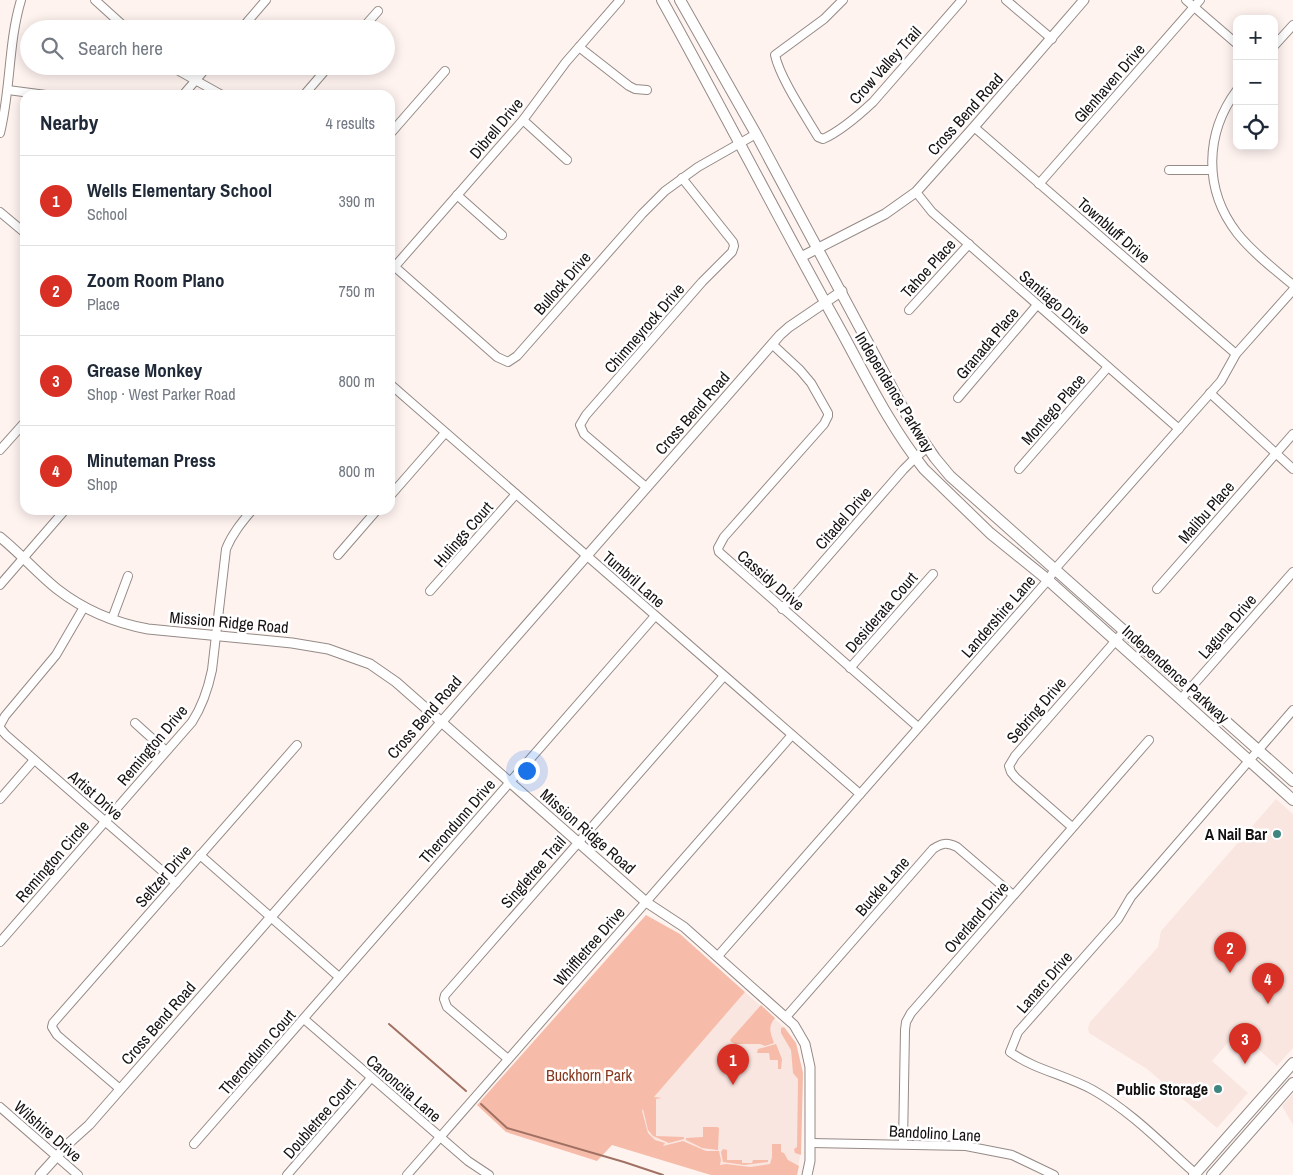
<!DOCTYPE html>
<html lang="en">
<head>
<meta charset="utf-8">
<style>
  body { margin:0; font-family:"Archivo Narrow",sans-serif; background:#f2f2f3; color:#1f2937 }
  .controls { position:absolute; right:15px; top:15px; display:grid; overflow:hidden; border-radius:10px; box-shadow:0 2px 12px #0003 }
  .controls button { width:45px; height:45px; display:grid; place-items:center; padding:0; border:0; border-bottom:1px solid #e0e1e3; background:#fff; color:#1f2937; font:25px sans-serif }
  .you { position:absolute; left:526px; top:770px; width:18px; height:18px; margin:-12px; border:4px solid #fff; border-radius:50%; background:#1a73e8; box-shadow:0 0 0 8px #1a73e833 }
  .badge { display:grid; place-items:center; width:32px; height:32px; border-radius:50%; background:#d93025; color:#fff; font-size:16px; font-weight:700 }
  .pin { position:absolute; translate:-50% -41px; filter:drop-shadow(0 1px 2px #0008) }
  .pin::after { content:''; position:absolute; top:26px; width:18px; height:15px; background:inherit; clip-path:polygon(0 0,100% 0,50% 100%) }
  .list { margin:0; padding:0; list-style:none }
  h2 { display:flex; justify-content:space-between; align-items:center; height:65px; margin:0; padding:0 20px; font-size:21px }
  h2 small { font-size:16px; font-weight:400; color:#747a83 }
  .list li { display:grid; grid-template-columns:32px 1fr auto; gap:15px; align-items:center; box-sizing:border-box; height:90px; padding:0 20px; border-top:1px solid #e0e1e3 }
  .list b { display:block; font-size:19px; white-space:nowrap }
  .list p { margin:0; font-size:16px; white-space:nowrap; color:#747a83 }
  .list em { font-size:16px; font-style:normal; color:#747a83 }
  .icon { flex:none; width:28px; height:28px; fill:none; stroke:currentColor; stroke-width:2; stroke-linecap:round; stroke-linejoin:round }
  .map { position:relative; flex:none; width:1293px; height:1175px; overflow:hidden }
  .search { position:absolute; background:#fff; box-shadow:0 2px 12px #0003; left:20px; top:20px; width:375px; height:55px; display:flex; align-items:center; gap:12px; box-sizing:border-box; padding:0 18px; border-radius:28px; color:#747a83; font-size:19px }
  .panel { position:absolute; background:#fff; box-shadow:0 2px 12px #0003; left:20px; top:90px; width:375px; height:425px; border-radius:15px }
  .map>svg:first-child { display:block }
  .built { fill:#fae6e0 }
  .green { fill:#f7bca9 }
  .lines { fill:none; stroke-linecap:round; stroke-linejoin:round }
  .stream { stroke:#a07163; stroke-width:2 }
  .minor-casing { stroke:#948a86; stroke-width:10 }
  .tertiary-casing { stroke:#948a86; stroke-width:11 }
  .secondary-casing { stroke:#948a86; stroke-width:12 }
  .minor { stroke:#fff; stroke-width:8 }
  .tertiary { stroke:#fff; stroke-width:9 }
  .secondary { stroke:#fff; stroke-width:10 }
  .poi-dot { fill:#3f8681; stroke:#fff; stroke-width:2 }
  .labels { text-anchor:middle; dominant-baseline:central; stroke-width:5; stroke-linejoin:round; paint-order:stroke }
  .street-label { font-size:16px; fill:#151110; stroke:#fff }
  .poi-label { font-size:16px; font-weight:bold; fill:#151110; stroke:#fff; text-anchor:end }
  .park-label { font-size:16px; fill:#86391f; stroke:#fff }
</style>
</head>
<body>
<div class="map">
<svg width="1293" height="1175" viewBox="0 0 1293 1175">
  <rect width="100%" height="100%" fill="#fff3f0"/>
  <g class="built">
    <path d="M1276,799L1293,814V1048L1277,1066L1238,1031L1212,1061L1248,1093L1217,1128L1147,1069L1089,1033L1088,1028L1090,1022L1158,947L1161,931Z"/>
    <path d="M745,992L784,1027L796,1043L803,1073L801,1150L797,1175H711L612,1145Z"/>
    <path d="M1293,1094V1125L1282,1106Z"/>
  </g>
  <g class="green">
    <path d="M646,915L680,934L745,992L654,1097L662,1098L656,1099V1136L684,1137V1139L669,1143L653,1136L648,1130L643,1109L642,1111L648,1133L655,1140L665,1143L663,1146L683,1141L706,1151H719L721,1160L720,1165L726,1164L750,1167L770,1164L772,1157V1144H781V1152L784,1153L788,1160L799,1166L797,1175H711L612,1145L597,1161L506,1132L477,1105Z"/>
    <path d="M761,1005L775,1018C767,1027 771,1034 774,1043L765,1046L760,1044H735L731,1042L730,1040Z"/>
    <path d="M784,1027L796,1043L803,1073L801,1155L795,1153L794,1149L797,1147L798,1079L793,1073L791,1050L781,1033V1028Z"/>
    <path d="M776,1044L782,1059L781,1069H778V1060H770L769,1053H757L758,1049Z"/>
    <path d="M703,1127H717L719,1128L718,1150L702,1148L686,1140V1138L703,1137Z"/>
    <path d="M723,1149L727,1150V1160H742V1163H752L753,1160H768V1162L744,1165L723,1162L721,1152Z"/>
  </g>
  <g class="lines">
    <g class="stream">
      <path d="M389,1024L466,1091"/>
      <path d="M481,1104L507,1128L624,1162L663,1175"/>
    </g>
    <defs>
      <g id="minor">
        <path d="M95,0L127,29"/>
        <path d="M843,0L824,19L775,55C780,78 805,115 818,137L823,139C841,131 858,116 873,102L962,0"/>
        <path d="M1006,0L1052,39"/>
        <path d="M1186,0L1237,44"/>
        <path d="M241,29L266,0"/>
        <path d="M362,29L378,11"/>
        <path d="M1274,46L1293,25"/>
        <path d="M579,47L629,86L635,89L647,90"/>
        <path d="M170,66L222,95"/>
        <path d="M8,90L46,95"/>
        <path d="M1237,90C1205,133 1203,189 1237,233C1252,252 1274,269 1293,285"/>
        <path d="M183,95L208,66"/>
        <path d="M304,95L329,66"/>
        <path d="M523,120L567,160"/>
        <path d="M974,127L1236,354"/>
        <path d="M0,133C11,89 8,43 21,0"/>
        <path d="M390,134L445,71"/>
        <path d="M1169,170H1212"/>
        <path d="M1039,184L1200,0"/>
        <path d="M916,192L932,212L1179,429"/>
        <path d="M457,195L502,235"/>
        <path d="M0,212L25,233"/>
        <path d="M395,267L497,357L508,362L517,356L642,214L665,191L698,167L756,134"/>
        <path d="M390,272L523,120L566,62L620,0"/>
        <path d="M909,310L969,244"/>
        <path d="M772,344L800,370L811,383L828,413V416L824,424L724,537L718,548L719,552L918,727"/>
        <path d="M390,384L860,794"/>
        <path d="M1210,393L1293,469"/>
        <path d="M958,398L1037,305"/>
        <path d="M0,450L25,422"/>
        <path d="M1019,469L1108,367"/>
        <path d="M646,487L584,434L580,425L586,415L702,282L732,252L734,246L733,242L682,178"/>
        <path d="M390,496L445,433"/>
        <path d="M338,555L377,510"/>
        <path d="M0,585L65,510"/>
        <path d="M1157,589L1293,434"/>
        <path d="M430,591L516,494"/>
        <path d="M782,609L903,470L915,458L927,448"/>
        <path d="M112,619L128,576"/>
        <path d="M850,668L933,574"/>
        <path d="M1181,699L1293,572"/>
        <path d="M135,723L166,751"/>
        <path d="M0,725L5,716L56,655L84,607"/>
        <path d="M0,728L6,735L176,883"/>
        <path d="M0,799L34,760"/>
        <path d="M1072,827L1016,778L1011,772L1009,766L1015,756L1125,630"/>
        <path d="M200,855L339,977"/>
        <path d="M0,942L192,722C203,705 208,689 212,670L226,549C232,534 242,522 252,510"/>
        <path d="M718,956L1048,580L1055,569L1221,381L1236,354L1293,290"/>
        <path d="M786,1017L933,849C942,843 947,842 957,847L1013,895"/>
        <path d="M304,1019L468,1161L489,1175"/>
        <path d="M508,1059L447,1007L444,999L445,995L724,676"/>
        <path d="M120,1089L57,1035L52,1027L53,1023L297,745"/>
        <path d="M0,1107L78,1175"/>
        <path d="M811,1143L966,1146L1012,1155L1054,1175"/>
        <path d="M194,1144L655,616"/>
        <path d="M903,1144L905,1030L906,1022L911,1013L1149,740"/>
        <path d="M287,1175L371,1078"/>
        <path d="M407,1175L792,735"/>
        <path d="M1197,1175C1164,1146 1132,1112 1093,1090C1066,1075 1035,1070 1010,1052L1018,1032L1118,919L1131,897L1293,710"/>
      </g>
      <g id="tertiary">
        <path d="M801,257L885,214L916,192L974,127L1084,0"/>
        <path d="M0,537C20,553 37,573 57,589C84,610 115,623 148,629L292,643L328,649L370,664L396,682L646,902L684,927L794,1025L805,1044L810,1067V1161L807,1175"/>
        <path d="M40,1175L69,1143L89,1125L780,335L789,327L842,291"/>
      </g>
      <g id="secondary">
        <path d="M662,0C721,106 776,214 835,320C863,370 888,424 924,469L990,533L1048,580L1293,800"/>
        <path d="M680,0L756,134L911,423L935,458L950,476L1293,781"/>
        <path d="M1194,1175L1293,1063"/>
        <path d="M1212,1175L1293,1083"/>
      </g>
    </defs>
    <use href="#minor" class="minor-casing"/>
    <use href="#tertiary" class="tertiary-casing"/>
    <use href="#secondary" class="secondary-casing"/>
    <use href="#minor" class="minor"/>
    <use href="#tertiary" class="tertiary"/>
    <use href="#secondary" class="secondary"/>
  </g>
  <g class="poi-dot">
    <circle cx="1277" cy="834" r="5"/>
    <circle cx="1218" cy="1089" r="5"/>
  </g>
  <g class="labels">
    <g class="street-label">
      <text transform="translate(885 65) rotate(-48)">Crow Valley Trail</text>
      <text transform="translate(1109 83) rotate(-49)">Glenhaven Drive</text>
      <text transform="translate(965 114) rotate(-48)">Cross Bend Road</text>
      <text transform="translate(496 128) rotate(-50)">Dibrell Drive</text>
      <text transform="translate(1114 230) rotate(41)">Townbluff Drive</text>
      <text transform="translate(928 268) rotate(-48)">Tahoe Place</text>
      <text transform="translate(562 283) rotate(-49)">Bullock Drive</text>
      <text transform="translate(1055 302) rotate(41)">Santiago Drive</text>
      <text transform="translate(644 328) rotate(-49)">Chimneyrock Drive</text>
      <text transform="translate(987 343) rotate(-50)">Granada Place</text>
      <text transform="translate(895 392) rotate(59)">Independence Parkway</text>
      <text transform="translate(1053 409) rotate(-49)">Montego Place</text>
      <text transform="translate(692 413) rotate(-49)">Cross Bend Road</text>
      <text transform="translate(1206 512) rotate(-49)">Malibu Place</text>
      <text transform="translate(843 518) rotate(-49)">Citadel Drive</text>
      <text transform="translate(463 534) rotate(-49)">Hulings Court</text>
      <text transform="translate(634 579) rotate(41)">Tumbril Lane</text>
      <text transform="translate(771 580) rotate(41)">Cassidy Drive</text>
      <text transform="translate(881 612) rotate(-49)">Desiderata Court</text>
      <text transform="translate(998 616) rotate(-49)">Landershire Lane</text>
      <text transform="translate(229 622) rotate(5)">Mission Ridge Road</text>
      <text transform="translate(1227 626) rotate(-49)">Laguna Drive</text>
      <text transform="translate(1176 674) rotate(42)">Independence Parkway</text>
      <text transform="translate(1036 710) rotate(-49)">Sebring Drive</text>
      <text transform="translate(424 717) rotate(-49)">Cross Bend Road</text>
      <text transform="translate(152 745) rotate(-50)">Remington Drive</text>
      <text transform="translate(96 795) rotate(41)">Artist Drive</text>
      <text transform="translate(457 821) rotate(-49)">Therondunn Drive</text>
      <text transform="translate(588 831) rotate(41)">Mission Ridge Road</text>
      <text transform="translate(52 861) rotate(-49)">Remington Circle</text>
      <text transform="translate(533 872) rotate(-49)">Singletree Trail</text>
      <text transform="translate(163 876) rotate(-49)">Seltzer Drive</text>
      <text transform="translate(882 886) rotate(-49)">Buckle Lane</text>
      <text transform="translate(976 917) rotate(-49)">Overland Drive</text>
      <text transform="translate(589 946) rotate(-49)">Whiffletree Drive</text>
      <text transform="translate(1044 982) rotate(-49)">Lanarc Drive</text>
      <text transform="translate(158 1023) rotate(-49)">Cross Bend Road</text>
      <text transform="translate(257 1052) rotate(-49)">Therondunn Court</text>
      <text transform="translate(404 1088) rotate(41)">Canoncita Lane</text>
      <text transform="translate(319 1118) rotate(-49)">Doubletree Court</text>
      <text transform="translate(48 1131) rotate(41)">Wilshire Drive</text>
      <text transform="translate(935 1133) rotate(3)">Bandolino Lane</text>
    </g>
    <g class="poi-label">
      <text x="1267" y="834">A Nail Bar</text>
      <text x="1208" y="1089">Public Storage</text>
    </g>
    <g class="park-label">
      <text x="589" y="1075">Buckhorn Park</text>
    </g>
  </g>
</svg>
<div class="controls">
<button>+</button>
<button>−</button>
<button><svg class="icon" aria-label="locate" viewBox="0 0 24 24"><circle cx="12" cy="12" r="6"/><path d="M12 2v4M12 18v4M2 12h4M18 12h4"/></svg></button>
</div>
<div class="you"></div>
<div class="pin badge" style="left:733px;top:1085px">1</div>
<div class="pin badge" style="left:1230px;top:973px">2</div>
<div class="pin badge" style="left:1245px;top:1064px">3</div>
<div class="pin badge" style="left:1268px;top:1004px">4</div>
<div class="search"><svg class="icon" aria-label="search" viewBox="0 0 24 24"><circle cx="10" cy="10" r="6"/><path d="M15 15l6 6"/></svg>Search here</div>
<section class="panel">
<h2>Nearby<small>4 results</small></h2>
<ul class="list">
<li><span class="badge">1</span><div><b>Wells Elementary School</b><p>School</p></div><em>390 m</em></li>
<li><span class="badge">2</span><div><b>Zoom Room Plano</b><p>Place</p></div><em>750 m</em></li>
<li><span class="badge">3</span><div><b>Grease Monkey</b><p>Shop · West Parker Road</p></div><em>800 m</em></li>
<li><span class="badge">4</span><div><b>Minuteman Press</b><p>Shop</p></div><em>800 m</em></li>
</ul>
</section>
</div>
</body>
</html>
